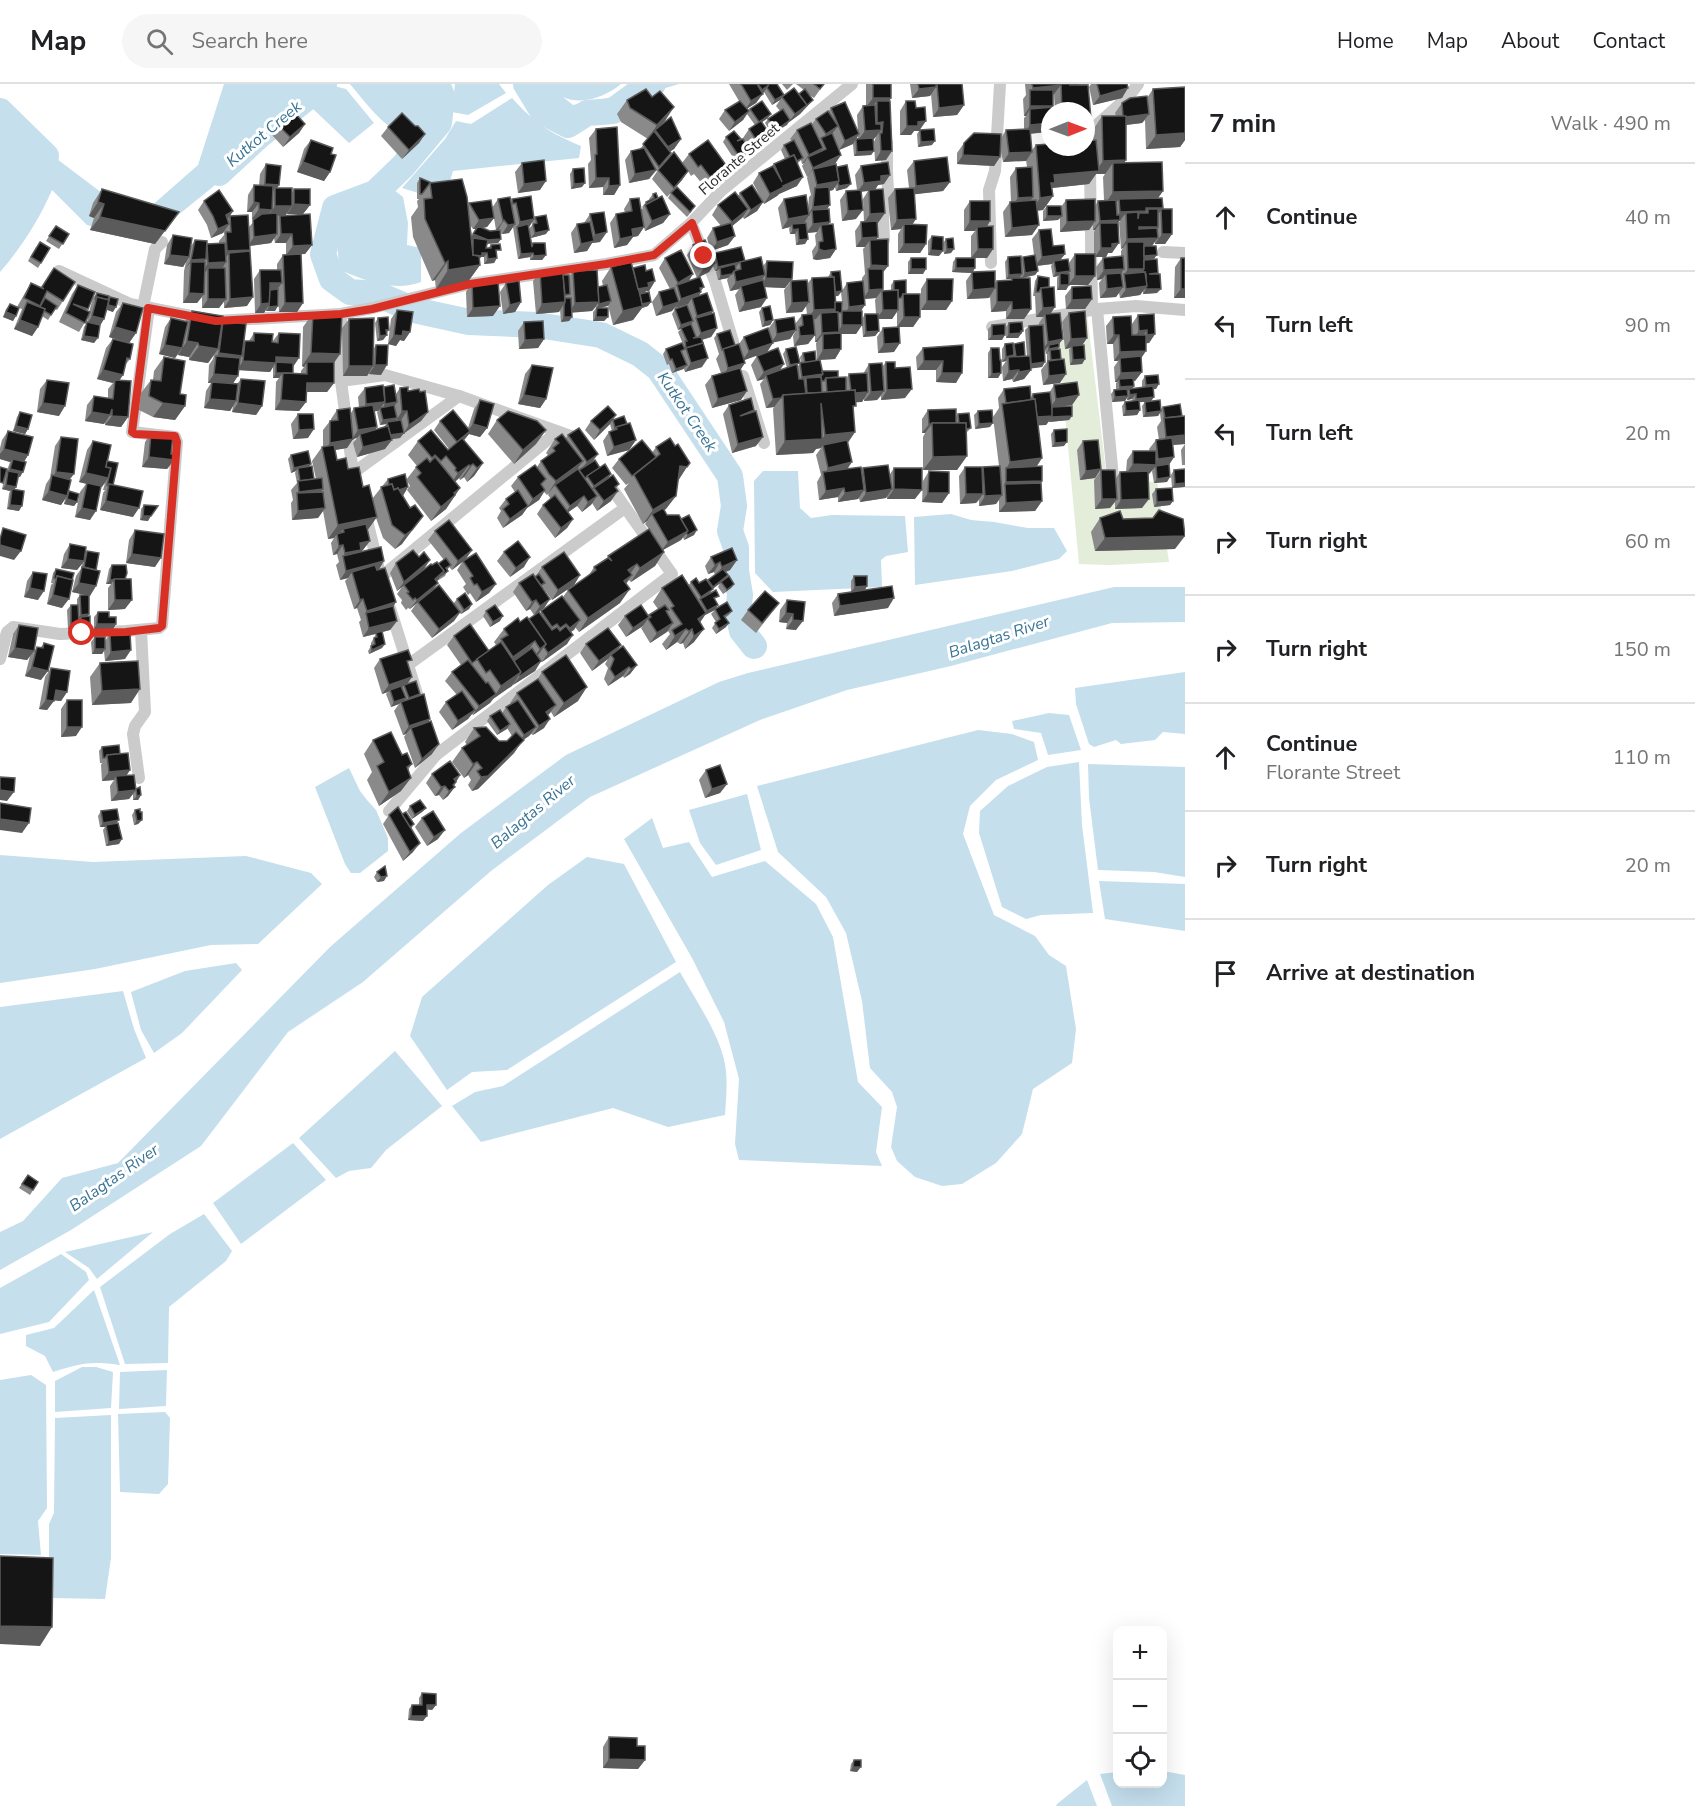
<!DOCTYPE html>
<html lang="en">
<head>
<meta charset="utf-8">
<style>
  body { margin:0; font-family:"Nunito Sans",sans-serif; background:#f6f6f6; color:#202124 }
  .controls { position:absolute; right:18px; bottom:18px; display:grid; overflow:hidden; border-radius:12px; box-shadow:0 6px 24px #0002 }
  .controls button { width:54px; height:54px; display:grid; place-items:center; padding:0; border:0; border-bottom:2px solid #e0e0e0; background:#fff; color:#202124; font:30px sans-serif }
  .compass { position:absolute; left:1041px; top:18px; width:54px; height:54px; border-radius:50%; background:#fff; box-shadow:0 6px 24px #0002; rotate:89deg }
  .stop { position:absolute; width:18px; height:18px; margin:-14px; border:4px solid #d93025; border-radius:50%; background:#fff }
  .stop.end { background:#d93025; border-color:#fff; box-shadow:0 2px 6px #0008 }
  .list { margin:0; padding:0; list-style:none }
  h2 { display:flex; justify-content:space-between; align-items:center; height:78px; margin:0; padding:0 24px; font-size:26px }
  h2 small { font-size:20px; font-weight:400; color:#757577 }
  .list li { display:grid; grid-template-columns:39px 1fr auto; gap:18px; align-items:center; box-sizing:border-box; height:108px; padding:0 24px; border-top:2px solid #e0e0e0 }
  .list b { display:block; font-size:22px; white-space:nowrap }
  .list p { margin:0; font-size:20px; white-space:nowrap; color:#757577 }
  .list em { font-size:20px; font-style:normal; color:#757577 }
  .icon { flex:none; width:33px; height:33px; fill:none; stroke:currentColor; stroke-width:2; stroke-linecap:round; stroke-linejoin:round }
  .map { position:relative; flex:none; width:1185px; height:1722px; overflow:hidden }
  header { display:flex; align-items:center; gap:36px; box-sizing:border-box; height:84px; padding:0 30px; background:#fff; border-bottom:2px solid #e0e0e0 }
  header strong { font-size:28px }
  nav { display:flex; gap:33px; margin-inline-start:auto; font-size:21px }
  .search { width:420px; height:54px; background:#f6f6f6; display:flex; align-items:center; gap:15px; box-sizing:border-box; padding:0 21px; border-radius:33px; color:#757577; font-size:22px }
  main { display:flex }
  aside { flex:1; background:#fff }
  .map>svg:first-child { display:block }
  .green { fill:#e4ecda }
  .water { fill:#c5dfed }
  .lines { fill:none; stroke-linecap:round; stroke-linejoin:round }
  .river { stroke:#c5dfed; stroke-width:26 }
  .minor { stroke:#cbcbcb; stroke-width:12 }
  .wall { fill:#8a8a8a; fill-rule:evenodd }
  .shaded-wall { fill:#5b5b5b }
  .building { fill:#151515; stroke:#5b5b5b; stroke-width:1.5 }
  .route { stroke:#d93025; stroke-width:8 }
  .labels { text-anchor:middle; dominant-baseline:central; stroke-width:6; stroke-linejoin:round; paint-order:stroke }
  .street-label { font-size:15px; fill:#2e2e2e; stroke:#fff }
  .water-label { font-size:16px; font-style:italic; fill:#377394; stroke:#fff }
</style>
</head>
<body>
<header>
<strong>Map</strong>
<div class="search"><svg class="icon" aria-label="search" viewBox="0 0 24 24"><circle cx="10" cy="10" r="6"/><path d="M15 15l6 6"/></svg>Search here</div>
<nav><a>Home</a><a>Map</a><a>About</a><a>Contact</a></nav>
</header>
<main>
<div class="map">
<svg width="1185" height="1722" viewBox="0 0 1185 1722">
  <rect width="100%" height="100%" fill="#fff"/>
  <path class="green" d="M1087,230L1108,404L1157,397L1169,478L1110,481L1079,480L1056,234Z"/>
  <g class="water">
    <path d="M224,0H303L301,5L287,13L214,102L146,157L87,141L52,106C39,136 21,164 0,188V32L102,109L149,124L198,81Z"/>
    <path d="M350,0H428L435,21V38L418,55C391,54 366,19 350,0Z"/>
    <path d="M455,0H499L506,9L468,31L452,28Z"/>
    <path d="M527,0H621C607,12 582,22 563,13L573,21L608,14L637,0H679L652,8L601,34H573Z"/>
    <path d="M334,2L346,5L374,39L349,59L312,24Z"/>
    <path d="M512,14C536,40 548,48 581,62L579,74L453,87L444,117L402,104L445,55L456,37L471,40Z"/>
    <path d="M394,106L403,113L408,139L407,161L421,164V198C394,208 366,197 340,186C338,168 331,135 352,126C360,122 371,122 379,118C384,115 389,110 394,106Z"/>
    <path d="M763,387H798L800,424L811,434L832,431L905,432L908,468L886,472L881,476L882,503L773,508L755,489L754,397Z"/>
    <path d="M951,430L971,436L994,438L1028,444H1054L1067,467L1059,475L1012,487L915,501L914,433Z"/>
    <path d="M1114,503H1185V538L1112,539L951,582L847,606L760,636L590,713L491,787L363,898L288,948L201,1062L71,1146L0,1186V1148L23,1137L62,1094L118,1079L330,863L461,749L566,671L719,598L748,589Z"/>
    <path d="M1185,588V650L1163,648L1155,656L1121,660L1116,656L1094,663L1089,660L1076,620L1075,604Z"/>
    <path d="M1049,629L1069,631L1081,666L1048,671L1041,649L1014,645L1012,637Z"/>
    <path d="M978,646L1012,650L1034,658L1038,676L996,696L970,722L963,750L994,831L1035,852L1049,871L1066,882L1076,945L1072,979L1033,1005L1022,1050L996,1079L962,1100L942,1102L915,1093L897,1077L891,1063L897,1023L892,1008L870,984L862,917L846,849L826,813L778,768L757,702Z"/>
    <path d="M1079,678L1082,741L1093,829L1041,831L1026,835L1002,823L979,749L980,727L1008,702L1047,683Z"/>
    <path d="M1088,680L1185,683V793L1154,788L1098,786L1089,714Z"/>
    <path d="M349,684L360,707L367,716L376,726L388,754V767L360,789H351L345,780L315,703Z"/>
    <path d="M747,710L761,766L716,781L700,759L689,726Z"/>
    <path d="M652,734L663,764L689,758L712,793L765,777L816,820L833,853L858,998L882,1023L876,1068L882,1082L739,1076L735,1060L739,995L724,938L692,874L624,755Z"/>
    <path d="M0,771L93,778L246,772L311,789L322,800L258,860L211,861L95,885L0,899Z"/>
    <path d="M587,773L624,780L676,878L507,986L472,988L447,1006L410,952L422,913L548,801Z"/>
    <path d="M1099,797L1185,800V847L1105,835Z"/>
    <path d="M236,879L242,886L182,949L154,969L141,946L131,908L185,887Z"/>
    <path d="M680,888C695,915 719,949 725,980C728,997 726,1015 725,1031L668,1043L613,1024L481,1058L452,1022L475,1008L503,1002Z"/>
    <path d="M123,907L134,945L146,974L0,1055V923Z"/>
    <path d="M395,967L442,1022L386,1066L371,1084L349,1087L336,1094L299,1054Z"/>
    <path d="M293,1059L326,1096L241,1160L213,1119Z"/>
    <path d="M204,1130L232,1167L226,1177L169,1223L168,1279L125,1280L100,1203L170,1150Z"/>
    <path d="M153,1148L97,1195L89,1184L65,1168Z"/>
    <path d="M61,1170L86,1188L89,1196L49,1238L0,1250V1204Z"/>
    <path d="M94,1206L120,1281C90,1277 82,1279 53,1288L45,1272L26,1262V1251L54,1244Z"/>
    <path d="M82,1283H96L113,1288L111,1324L55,1328V1297Z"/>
    <path d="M167,1286L166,1322L119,1325L120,1288Z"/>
    <path d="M31,1291L46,1301L47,1424L38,1437L41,1471L0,1470V1296Z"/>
    <path d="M165,1328L170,1334L168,1400L159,1410L120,1408L118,1330Z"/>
    <path d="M111,1331V1474L105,1515L49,1514V1440L54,1429L55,1334Z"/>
    <path d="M1163,1687L1185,1691V1722H1112L1100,1690L1117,1688L1118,1700H1162Z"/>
    <path d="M1087,1696L1097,1722H1056L1057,1720Z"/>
  </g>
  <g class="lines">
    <g class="river">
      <path d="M437,0L442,12L439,39L403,82L375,109L335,124L323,170L332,195L350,208L377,210L414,226L469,238L537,241L601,251L640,270L659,285L730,392L734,422L730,447L736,464V487L740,511L738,529L742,547L754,562"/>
      <path d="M526,0L543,28L568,41L587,29L613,27L647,2L653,0"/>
      <path d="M0,27L46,72"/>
      <path d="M219,89L260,51L324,0"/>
    </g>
    <g class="minor">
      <path d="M1089,48L1128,13L1138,0"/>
      <path d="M1090,82L1092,226"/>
      <path d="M691,139L715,197L734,261"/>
      <path d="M884,156L883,132L888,106L887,89V58"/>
      <path d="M1163,168L1185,169"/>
      <path d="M991,179L989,106L995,87L1000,0"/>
      <path d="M59,187L130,220L216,237L341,230L372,224L470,200L606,180L654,171L691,139L722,106L852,0"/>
      <path d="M143,223L155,165L162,158"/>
      <path d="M1097,225L1113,394"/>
      <path d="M341,230V297L353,389L357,400"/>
      <path d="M992,243L1097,225L1136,222L1185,226"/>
      <path d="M743,292L764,359"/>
      <path d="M341,297L385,291L459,312L576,354L580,360"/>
      <path d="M353,389L459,312"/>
      <path d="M365,428L383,502"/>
      <path d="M381,493L557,348"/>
      <path d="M390,524L418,613"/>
      <path d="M0,575L7,548L13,543L60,550L126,547L159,544L162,541L177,358L175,353L132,348L149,224"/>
      <path d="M408,581L625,424"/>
      <path d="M430,653L436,671L672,490L608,399"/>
      <path d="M139,694L133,650L135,642L145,628L141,546"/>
      <path d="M389,727L436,671"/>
    </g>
  </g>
  <g class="wall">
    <path d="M729,0H777L784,11L799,10L804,6L796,0H824L814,14L808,10L813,16L800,30L772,50L765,39L768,35L780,27L776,22L780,16L772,21L764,8L756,19L747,24L749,26L750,25L768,34L762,38L764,59L752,68L743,54L749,45L755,41L747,30L743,36L729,47L719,35L725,26L739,17Z"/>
    <path d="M782,0H793L787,6Z"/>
    <path d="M866,0H891V14L889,17L886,76L875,77L874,58L876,53L873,55L874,67L871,71L854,72L853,60L856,55H858V52L853,60L839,66L835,80L832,81L837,83L847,104L836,107L835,103L833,106L830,107L827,125L829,141L836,165L830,174L817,176L813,175L812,167L816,161L815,151L817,148L807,149L805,160L796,161L795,150H790L789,145L790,143L782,145L778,124L784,115L808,123L809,113L811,111L807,94L808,92L807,93L802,82L804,79L802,80L801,76L798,79L797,102L779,110L777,112L764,120L763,118L757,127L744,135L743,133L732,142L735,152L728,161L711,167L707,154L713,144L721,142L712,131L718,121L738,112L740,109L763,118L753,99L759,89L772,82L774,80L785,75L781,66L784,61L792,57L790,55L797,46L812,40L816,35L828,28L831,24L858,48L857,31L863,22H866Z"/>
    <path d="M910,0H962L964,21L957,31L933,33L931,10L930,12L912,14Z"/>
    <path d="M1025,0H1089L1088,1L1091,35L1089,38L1090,56H1093V46L1102,32H1116L1115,29L1122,19L1147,14L1153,5L1185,3V56L1180,63L1146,65L1145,36L1142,39L1126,41L1125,79L1163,107L1158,114L1163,124L1162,125L1172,150L1165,160H1155V157L1152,162L1157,190V209L1143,210V207L1140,211L1120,214L1119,209L1116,213L1100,214L1099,199L1102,195L1097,196L1096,183L1103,174L1121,172V167L1123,164L1121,165L1119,138L1121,137H1119L1118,139L1112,169H1108L1106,173H1095V192L1088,201H1069L1066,206H1057V194L1058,192L1053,193L1051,182L1052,180L1037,182L1038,187L1035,191L1022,194L1031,225L1024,235H1006V227L991,228L990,212L989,214L967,215L966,197L972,188L995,199L997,197H1010L1011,195H1006L1005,178L1008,173L1021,175L1023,173L1034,171L1032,155L1039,146L1053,162L1065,170L1060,176L1069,179L1075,170H1094V148L1095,146H1093V141L1089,146L1060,148V134L1058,136L1043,137V127L1047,122L1061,123L1066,116L1095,122L1098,117L1104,116L1103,93L1105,90H1096L1089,100L1052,104L1053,112L1043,126L1037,127L1032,151L1005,153L1003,128L1010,118H1011L1010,93L1016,84L1027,83L1026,76L1003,78L1000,63V73L994,82L957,80V69L964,59L1001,54L1006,46L1024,45V34L1026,32H1024L1023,15L1026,11ZM1054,10L1055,27H1086V63L1036,61L1032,66L1030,50L1048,48L1052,23L1053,11Z"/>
    <path d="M1091,0H1127L1122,14L1093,21L1089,3Z"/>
    <path d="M627,16L665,37L658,44L681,55L674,65L669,68L671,69L664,78L649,95L629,99L625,76L631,67L640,65L648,55L621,38L617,30Z"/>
    <path d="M906,17L916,24L920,46L932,61L918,63L917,50L919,47H914L911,51H900V27Z"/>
    <path d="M305,40L299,49L283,63L272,51L279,42Z"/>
    <path d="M388,43L425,50L419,59L402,75L381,52Z"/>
    <path d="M596,45L620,101L614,111H603V103L589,104L588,80L591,76L589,54Z"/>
    <path d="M726,53L739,56L747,71L736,78L723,58Z"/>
    <path d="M311,56L331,70L330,88L324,97L297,88L304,65Z"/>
    <path d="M689,70L719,90L704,102L694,90L691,92L688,87L682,96L667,113L652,95L658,86L682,79Z"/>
    <path d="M914,77L950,98L943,107L914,110L916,135L912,140L926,160L920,169H898V150L901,145L891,146L888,114L895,105L909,104L907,86Z"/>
    <path d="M522,79L540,106L518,109L515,88Z"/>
    <path d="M266,80L279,101L277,104L292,109L294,105L310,121L303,130H287V128L285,131L312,161L305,170H301L303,219L297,228H279L278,204L275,227H266V225L264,229H255L254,195L260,186H277V180L283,171H286V159H275L274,154L271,159L250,162L247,222L224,224V217L219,224H202V213L197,219H183L184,187L186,178L183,183L164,180L167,161L173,151L191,162L195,156L206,161L207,160L219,159V157L224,151V148L223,149L211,154L207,141L198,126L204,117L233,127L228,135L230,132L249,143L256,135H252V128H247L248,111L254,101L259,102L260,90Z"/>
    <path d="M861,82L884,100L878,101L875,105L878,139V153L876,156L888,182L883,188V205L882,207L891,206V201L894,197L907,210L920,233L913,243H897V228L892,235H878L879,247L875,252L863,253L862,241L856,250H841V265L835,275L817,276L816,259L817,258H815V251L808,260L794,262L793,252L796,246L790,255L773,258L767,268L780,286L787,284L783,270L786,265L797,283L801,279L800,273L803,269L816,277L822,287L838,293L846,295L849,290H863L869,280L882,283L886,278L895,284L905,314L881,316V312L877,316L864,317V314L862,318H856L853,326L855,348L848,359V385L861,386L863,384L890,390L894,384L915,415H887V412L886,414L860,418L859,414L858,415L838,418V413L819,416L817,398L821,391L816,371L821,364L816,365L813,369L776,371L773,325L774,323L766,324L760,300L764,295L757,297L751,281L757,272L766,268L744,276L741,285V316L712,324L705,301L712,292L721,289L716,275L719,270L714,254L717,250L735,261L739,260L744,253L768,245L775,236L795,240L802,231L807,230L806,222L802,228L786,229L784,206L791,197L807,200L812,194L828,193L831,188L842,207L847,199L862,197V194L865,190L863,165L865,163H856L855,147L861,138H864L863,115L868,107L861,108L856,135L842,137L840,116L846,107L857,106L855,91ZM841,208L843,227H842L835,218V212H838ZM876,214L875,216L876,230H865L862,235L861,227L865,215Z"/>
    <path d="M573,85L582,103L571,105L570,90Z"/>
    <path d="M420,94L468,121L469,119L492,124L498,115L511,118L512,115L534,135L535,133L546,150L531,154L529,145L533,140L532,138L529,143L532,161L533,159L546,171L542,176H530V173L518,175L513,143L509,149L502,150L500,149L501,155L498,159L487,160L486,164H488L491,161L497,171L494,179L484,180V173H481L479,175L480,181L467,199L436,205L435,196L432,197L413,153L411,133L418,123L417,117L419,115H417V99ZM494,134L496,146H499L490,147L482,144L487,143ZM470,141L473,145H476L472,152Z"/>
    <path d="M102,105L179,128L155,160L90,146L94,134L89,132L93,119Z"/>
    <path d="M671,109L692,127L687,133L668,114Z"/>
    <path d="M653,110L658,114L670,130L663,139L645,147L644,143L638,152L633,153L627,161L614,164L610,139L616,130L625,129L624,125L630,115L641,126L643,124L642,123L646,118L650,116L649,115Z"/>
    <path d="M970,117L990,137L987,143L993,165L987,174H975V184L972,189L952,188L953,178L956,174H971V152L975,147H964V126Z"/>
    <path d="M590,130L600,158L592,159L587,167L574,169L571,149L577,140L584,139Z"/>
    <path d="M56,142L69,150L59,165L46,157Z"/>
    <path d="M932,152L939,172L928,171V157Z"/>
    <path d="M946,155L951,169L944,170L943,159Z"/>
    <path d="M693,161L712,172L715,169L763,182L767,177L792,195L785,204L765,203L761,223L739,228L735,211L739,205L730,207L727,196L728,194L718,196L716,188L717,187H715L713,182L709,188L697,194L687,171Z"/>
    <path d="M36,163L50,164L38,184L28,177Z"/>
    <path d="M665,174L688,197L701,207L699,212L713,227L711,230L717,244L711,253L702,256V283L685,288L684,285L672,289L669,280L667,281L663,270L666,265L683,260L678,248L681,245L678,246L672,230L675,225L687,221L688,220L675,224V223L672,227L656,232L652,218L659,208L670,205L659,184Z"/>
    <path d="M911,174L923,190H908V178Z"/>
    <path d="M1181,174H1185V214H1174L1175,183Z"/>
    <path d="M611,183L633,184L646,187L655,197L649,207H646L645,209L648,222L642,224L633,236L613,241L608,221L600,224L608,233L604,237H593V228L596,224V223L592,227L572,228V233L569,237L561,238L560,225L559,228L536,230L533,197L540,188L563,191L569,193L573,187L598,203L603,202L602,197Z"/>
    <path d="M54,184L63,217L57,226L55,225L48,236L42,232L38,243L32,252L14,245L22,225L19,224L13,237L3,233L6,225L10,220L17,223L25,209L31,199L41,204Z"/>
    <path d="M1038,192L1051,229L1059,260V263L1058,265L1060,299L1043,301L1041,286L1047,278V270H1046L1045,266V278L1042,283L1031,284V286L1024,295L1013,298L1012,295L1003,297L1002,283L1006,277L1002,278V265L1005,260L1013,261L1014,260L1025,272H1027L1025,246L1029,242L1039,241V239L1043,233H1036L1035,212H1033L1035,197Z"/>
    <path d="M927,195L952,217L946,226H921V205Z"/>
    <path d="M472,198L493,232L467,233L466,208Z"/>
    <path d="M506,199L521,218L515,228L503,230L500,208Z"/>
    <path d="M78,201L87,227L89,228L93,214L97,209L108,216L110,213L113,228L107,226L104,235L100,241L94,259L81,256L84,243L87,239L88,233L79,248L59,238L72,210Z"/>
    <path d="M1072,203L1092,215L1085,225H1066L1065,212Z"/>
    <path d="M123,219L136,249L129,259L109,253L116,228Z"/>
    <path d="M762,224L773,236L770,241L762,243L759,228Z"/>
    <path d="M397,226L410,248L404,257L400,256L396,262L388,260L391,235Z"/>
    <path d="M192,227L222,239L223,237L243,259L245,257H249L254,249L272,258L279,249L293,282V289L301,290V287L304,283L302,282L303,243L313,229L340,270L334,279V299L327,308H306V318L299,327L275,326L276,298L279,294H273V283L270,288L239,286L233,300H237L241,295L262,322L256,331L232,328L233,322L230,327L204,324L206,307L211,299H208L209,281L213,275L214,271L208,279L189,276V273L178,271V270L175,274L159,270L165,243L171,234L185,237Z"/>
    <path d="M1069,229L1087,254L1082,261L1085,275L1082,280L1070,281L1069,266L1070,264L1065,265L1062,238Z"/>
    <path d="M1138,231L1155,250L1149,259H1146L1141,275L1142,288L1135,297H1133L1132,305L1142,304V297L1145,292L1156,305H1153L1154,313L1151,317L1161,325L1163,323L1182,332H1185V360L1173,361L1174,373L1169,381L1167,398L1154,399L1152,387L1154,384L1149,390H1148L1142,424L1115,425V418L1110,424L1095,425L1094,396L1101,386L1116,394L1120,388H1126L1127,376L1133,367H1150L1149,365L1156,356H1159L1157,343L1161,337L1160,329L1158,332L1143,333L1142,322L1145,318H1140V326L1137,331L1123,332L1122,322L1125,318L1133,317L1132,315L1127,316V314L1125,317L1112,318L1111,310L1114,306L1116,305V299L1117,298H1115L1114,283L1118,277H1114L1113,260H1107L1106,242L1113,233L1132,240Z"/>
    <path d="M378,234L389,246L383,256L377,257L375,239Z"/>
    <path d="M349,235L374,264L376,261L381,291L369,290V289L367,292H343L342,244Z"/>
    <path d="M524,238L544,255L538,264L519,265L518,247Z"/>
    <path d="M1009,239L1023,247L1018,254H1006V243Z"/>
    <path d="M992,241L1002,256H988V245Z"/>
    <path d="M883,244L894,268L878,269L877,253Z"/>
    <path d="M113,255L130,275L126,280L123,291L119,296L128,333L121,343L105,341V338L104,340L85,337L87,321L94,312L108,314V305L113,299L97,295L106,264Z"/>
    <path d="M963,261L956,299L936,298V286H917L916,273L923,264Z"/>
    <path d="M991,264L1001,289L998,294H988V269Z"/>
    <path d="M164,273L185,322L175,336L153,333L139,326L141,309L151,296H153L154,287Z"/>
    <path d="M532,281L546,315L540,324L518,320L525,290Z"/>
    <path d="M47,296L59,332L37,328L40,305Z"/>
    <path d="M1054,301L1079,311L1072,321L1061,322L1072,332L1069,336L1049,338V337L1046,341H1038L1042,374L1036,383L1042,397L1041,399L1042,417L1035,427L999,428V416L996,420L979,422V416L976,419L960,420L959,392L965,383L982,385L983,383L999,382L993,333L999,324L998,314L1004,305L1031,313L1033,310L1049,309Z"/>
    <path d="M384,303L396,310L400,304L408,307L428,328L421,337L403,350L400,354L391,355L385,365L357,373L353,359L357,354L353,355L347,364L335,366L337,376L348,385L372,415L388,395L406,396L417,382L408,371L418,357L449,365L434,346L440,337L468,344L474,325L480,316L487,344L480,353L469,350L464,356L483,379L474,392L467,398L464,393L460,396L459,394L455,398L460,404L446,425L431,437L407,406L410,402L407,397L408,403L403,412L410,424L415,421L402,460L395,465L383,454L376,434L367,446L363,466L360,468L378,486L396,518L393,523L397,537L390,546L382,548V564L369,570L368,567L371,562V559L376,550L363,553L359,538L361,536L357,524L354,525L345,497L348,494L340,496L336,481L339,478L337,470L333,471L331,459L334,454L328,455L323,427L318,434L292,436L291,419L293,416L291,406L297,399L295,389L296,387L291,389L288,375L291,371L311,380L309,382L314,395H316L312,377L322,363H323V346L330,337H331V335L337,326L351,329L354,324L359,323L358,313L365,304ZM375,327H378L377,328L380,341L386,340L384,343L375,346Z"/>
    <path d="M729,321L753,328L756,362L732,369L723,330Z"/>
    <path d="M928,326L956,333L958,330L971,344L966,349L967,372L957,386H923V353L925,349H922V335Z"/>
    <path d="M978,327L990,343L975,345L974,331Z"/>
    <path d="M20,328L28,345L25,350L13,347L17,333Z"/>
    <path d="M298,330L308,354L293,355L291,340Z"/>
    <path d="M497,336L546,346L536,360L514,380L488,350Z"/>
    <path d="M613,336L627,340L636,356L629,366L607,372L603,357L609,348L612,347L610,340L594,356L585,346L591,337Z"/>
    <path d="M1054,346L1064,362L1052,363L1051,350Z"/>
    <path d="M8,347L28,371L24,378L20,393L18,392L16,403L14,405L19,427L7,425L9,410L10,407L2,405L5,392L10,378L0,375V364L2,356Z"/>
    <path d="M151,349L174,376L167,385L142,383L145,358Z"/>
    <path d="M568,351L598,370L592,378L600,384L609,394L619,400L616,404L611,417L597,427L592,419L582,428L577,422L568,428L573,435L567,444L555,454L537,430L543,421L551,415L548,411L549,409L547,411L544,408L539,416L527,424L522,431L503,444L497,434L501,427L499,424L506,415L515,408L511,402L518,393L537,383L541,377L548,371L546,369L555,355L566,354Z"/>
    <path d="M61,353L70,395L68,409L77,418L74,422L64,420L65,415L61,421L42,416L46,400L50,394L55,362Z"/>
    <path d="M93,357L107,377L113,401L133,433L100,426L103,409L105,406H103L105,399L101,403L90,436L75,433L80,408L86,400L79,398L87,366Z"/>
    <path d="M1083,357L1101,385L1095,394L1080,396L1077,366Z"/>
    <path d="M1185,360V381H1182L1181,366Z"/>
    <path d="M656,363L678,397L676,412L664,426L667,431L681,435L694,451L684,456L683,453L681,456L663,466L664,468L655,482L631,498L629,496L626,500L620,519L579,548L575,543L571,548L567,560L542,578L541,577L535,587L513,601V600L493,615L490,619L473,631L472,630L468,635L452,646L439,628L446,618L457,611L445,597L452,588L461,581L447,561L454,552L489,567L496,561L494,558L504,545L529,535L540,529L563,513L568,506L589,491L594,483L649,445L645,440L647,437L643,440L624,405L629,399L626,401L612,384L619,375L652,369Z"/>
    <path d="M1185,385V403L1172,404L1171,391L1174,386Z"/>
    <path d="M929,387L949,409L942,419L922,418L923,397Z"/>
    <path d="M1156,405L1173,417L1170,421L1154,423L1152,410Z"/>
    <path d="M144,421L148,437L140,436L141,425Z"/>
    <path d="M1100,434L1123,435L1175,465L1095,467L1091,448Z"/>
    <path d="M135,446L155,483L126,479L129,456Z"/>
    <path d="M435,447L472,466L465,476L496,500L489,509L476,518L470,509L468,511L463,503L466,500L457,486L463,477L452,486L449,483L445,492L437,497L438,499L433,506L454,519L457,515L472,520L469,525L461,530L460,529L454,537L432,554L411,527L416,520L410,525L408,524L406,526L401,519L402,516L397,510L402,503L397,507L390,489L396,479L424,485L438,480L444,476L428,456Z"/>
    <path d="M70,460L85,470L87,467L95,486L96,502L89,512V530L88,532L90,540L87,545H78V542L75,545H68L67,526L71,521H77V515L80,511H85L72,508L76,492L81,485L82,480L77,486L61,484L64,470Z"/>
    <path d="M504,468L524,483L510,493L497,477Z"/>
    <path d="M711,473L737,476L730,486L725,488L726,494L734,500L731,504L723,510L718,503L720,499L713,505L710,509L715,516V525L732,527L729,531L725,534L726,543L716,550L712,544L716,538L711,530L715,526L705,531L700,538L694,558L685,565L683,559L680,560L677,558L666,566L662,560L670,550L668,547L650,559L641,544L644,541L626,553L618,541L625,532H648L658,525L653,518L662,504L688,502L691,498L699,499L707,497L715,491L714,488L708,490L705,482Z"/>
    <path d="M112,481L125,495V525L108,526V504L111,500H106L109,485Z"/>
    <path d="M542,483L580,491L574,501L552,516L542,502L550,515L544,524L534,531L530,525L526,527L513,508L519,499L535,493Z"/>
    <path d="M56,485L62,524L47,520L51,501L53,499H51L53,489Z"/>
    <path d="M33,488L38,516L24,513L27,497Z"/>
    <path d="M854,492L867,502L865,506L888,524L834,532L832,519L838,510L857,507L851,508V497Z"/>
    <path d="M787,516L805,518L796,546L786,545L787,539L779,538L780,526Z"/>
    <path d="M779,519L756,549L741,536L748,526Z"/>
    <path d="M486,527L500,537L490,543L483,532Z"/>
    <path d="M98,528L109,533L116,540L113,545H94V533Z"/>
    <path d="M19,541L34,567L37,563H41L44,559L41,596L25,592L30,572L27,576L8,573L13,550Z"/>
    <path d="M110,550L125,575L105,577L104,567L102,570H92L91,558L95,553L105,557Z"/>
    <path d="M586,560L621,561L617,566L637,581L630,590L624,594L623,592L608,602L604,595L608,584L605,580L608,575L592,587L580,569Z"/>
    <path d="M380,575L408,580V599L420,610L419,612L430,635L428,638L432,670L415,684L404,653L406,650L403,651L394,627L399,620L391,623L386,610L388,608L382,610L374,584Z"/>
    <path d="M100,579L131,619L92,621L90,593Z"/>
    <path d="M51,584L67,608L61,617L54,616L47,626L39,625L45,593Z"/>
    <path d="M542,588L578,617L554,633L551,628L548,631L544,644L533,651L531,650L529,652L523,656L514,669L478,705L472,707L468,701L471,696L468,691L464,694L452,678L462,664L467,661L465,658L474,644L499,657H507L512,652L507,644L497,651L487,637L490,632L502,629L506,623L511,620L510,619L517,609L537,596Z"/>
    <path d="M67,616L76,652L61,653V625Z"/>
    <path d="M373,656L412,680L408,686L401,707L379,722L367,696L372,688L364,670Z"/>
    <path d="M102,663L120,670L130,686L126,692L141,711L138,716H133V710L129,715L111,717L110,702L114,696L102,697L101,681L102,679H100L99,667Z"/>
    <path d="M706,686L727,700L720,709L705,714L699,696Z"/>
    <path d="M432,690L460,691L448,712L443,716L439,711L435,712L426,699Z"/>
    <path d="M410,722L426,724L422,728L412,735L407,727Z"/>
    <path d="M135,726L140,728L142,736L138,740L134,741L132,731Z"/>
    <path d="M101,727L117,739L119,760L106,762L103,746L105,743H100L98,732Z"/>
    <path d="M402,730L414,740L411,745L413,768L403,777L383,740L389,731Z"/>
    <path d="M422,734L438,755L427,762L415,743Z"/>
    <path d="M377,788L384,797L377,798L374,793Z"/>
    <path d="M28,1091L38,1098L30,1111L19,1104Z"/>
    <path d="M422,1609L436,1621L432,1626L427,1625L423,1637L408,1636L409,1625L412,1621H419V1614Z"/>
    <path d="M609,1653L645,1676L638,1685L603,1684V1663Z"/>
    <path d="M854,1676L857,1688L850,1687L851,1680Z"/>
  </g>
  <g class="shaded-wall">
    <path d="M769,1L756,19L745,26L751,17L756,14L762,6Z"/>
    <path d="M1061,1L1054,10L1030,13V9L1033,4Z"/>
    <path d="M936,3L930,12L912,14L919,5Z"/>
    <path d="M1128,4L1122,14L1093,21L1100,12Z"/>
    <path d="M784,11L780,16L772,21L775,16Z"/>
    <path d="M873,14H891L885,23L877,17L872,23H866Z"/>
    <path d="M813,16L800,30L788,39L795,30Z"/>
    <path d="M964,21L957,31L933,33L939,24Z"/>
    <path d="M1030,22H1053L1047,31L1030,25L1026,32H1024Z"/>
    <path d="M674,23L665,37L648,55L657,41Z"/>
    <path d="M749,27L743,36L729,47L735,38Z"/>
    <path d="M771,30L768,34L756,42L759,38Z"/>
    <path d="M1149,30L1142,39L1117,42L1123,33Z"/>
    <path d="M790,36L787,41L772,50L776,46Z"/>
    <path d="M926,37L919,47H914L911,51H900L907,42L918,38Z"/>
    <path d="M883,38L877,46H881L874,55L858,56L865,47L871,46L877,39Z"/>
    <path d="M1050,39V45L1048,48L1024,50L1030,41Z"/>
    <path d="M305,40L299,49L283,63L290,53Z"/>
    <path d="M838,42L831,51L822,56L826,50Z"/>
    <path d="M1185,49V56L1180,63L1146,65L1156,51Z"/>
    <path d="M425,50L419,59L402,75L409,66Z"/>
    <path d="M770,50L764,59L752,68L758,59Z"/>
    <path d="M859,50L853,60L839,66L845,57Z"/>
    <path d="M681,55L674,65L661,73L668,63Z"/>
    <path d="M935,57L932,61L918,63L921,58Z"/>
    <path d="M823,64L816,73H808L804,79L802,80L809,71Z"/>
    <path d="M750,66L747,71L736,78L740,74Z"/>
    <path d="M874,67L871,71L854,72L857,68Z"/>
    <path d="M881,67H892L886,76L875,77Z"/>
    <path d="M1032,68L1026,77L1003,78L1009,69Z"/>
    <path d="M841,71L835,80L814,90L813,85L807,93L813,84Z"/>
    <path d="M963,71L1000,73L994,82L957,80Z"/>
    <path d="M1126,76L1117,90L1113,79L1105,90H1096L1089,100L1052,104L1045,113L1054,91L1096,87L1103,77Z"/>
    <path d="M303,78L330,88L324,97L297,88Z"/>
    <path d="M726,81L719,90L704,102L710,93Z"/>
    <path d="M656,86L649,95L629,99L635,90Z"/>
    <path d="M688,87L682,96L667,113L674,104Z"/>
    <path d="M890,91L884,100L878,101L875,106L857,108L864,99L881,92Z"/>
    <path d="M803,93L797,102L779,110L777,112L764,120L770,110L783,102Z"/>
    <path d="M596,94H609L603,103L589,104Z"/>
    <path d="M546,97L540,106L518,109L524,100Z"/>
    <path d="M839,97L833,106L815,110V104L810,111L817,101Z"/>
    <path d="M950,98L943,107L909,111L916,102Z"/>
    <path d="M585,99L582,103L571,105L574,100Z"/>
    <path d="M265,100L279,101L275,107V104L271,111L258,109Z"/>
    <path d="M851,100L847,104L836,107L839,102Z"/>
    <path d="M620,101L614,111H603L609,102Z"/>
    <path d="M1163,107L1153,121L1119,115L1114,122H1104L1113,108Z"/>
    <path d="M1053,112L1043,126L1031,127L1040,114Z"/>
    <path d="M1033,113L1027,122L1011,123L1018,114Z"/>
    <path d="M98,118L104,120L94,134L89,132Z"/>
    <path d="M254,118L259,119L252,128H247Z"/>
    <path d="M763,118L757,127L744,135L751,126Z"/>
    <path d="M294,120L310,121L303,130H287Z"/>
    <path d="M830,121L823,131L812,126L803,141L792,140L790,143L782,145L788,135L807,132L813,123Z"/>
    <path d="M275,122H292L285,132L269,131Z"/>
    <path d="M1146,124H1163L1156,133L1148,129V125L1142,133L1139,129L1134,136L1126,129L1113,145L1100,139L1095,146H1093L1100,137L1114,136L1120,128Z"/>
    <path d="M259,125L272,126L265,135H252Z"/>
    <path d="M748,125L742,134L726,147L732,138Z"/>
    <path d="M863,126L856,135L842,137L848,127Z"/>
    <path d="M233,127L227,136L226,131Z"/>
    <path d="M179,128L155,160L90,146L100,133Z"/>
    <path d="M885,129L878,139H864L870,130Z"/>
    <path d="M670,130L663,139L645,147L652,137Z"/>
    <path d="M1047,132H1062L1058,136L1043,137Z"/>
    <path d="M494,134L487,143L476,145L478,142L476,145H473L479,136Z"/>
    <path d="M534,135L528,145L517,143L520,138Z"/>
    <path d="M916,135L910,144L904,140L901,145L891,146L897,136Z"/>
    <path d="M504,136L498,146H496L503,137Z"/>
    <path d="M970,137H990L984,147L977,143L975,147H964Z"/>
    <path d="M1095,137L1089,146L1060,148L1067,138Z"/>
    <path d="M830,138L824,148L821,141L817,148L806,149L813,140Z"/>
    <path d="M229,140L223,149L211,154L218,145Z"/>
    <path d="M515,140L509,149L502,150L508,141Z"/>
    <path d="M1039,141L1032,151L1005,153L1012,144Z"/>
    <path d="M644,143L638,152L633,153L627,161L614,164L620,155L632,145Z"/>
    <path d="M1139,143H1158L1151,152H1132Z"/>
    <path d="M798,145L795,150H790L793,146Z"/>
    <path d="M549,146L546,150L531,154L535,149Z"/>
    <path d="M607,148L600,158L592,159L587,167L574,169L581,160L590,158L595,151Z"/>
    <path d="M277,150L271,159L248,162L254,153Z"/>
    <path d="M281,150H292L286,159H275Z"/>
    <path d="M473,150L488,156L484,160L470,155Z"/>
    <path d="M1162,150H1172L1165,160H1155Z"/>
    <path d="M735,152L728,161L711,167L717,158Z"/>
    <path d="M878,153L872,162L870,156L865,163H856L862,154Z"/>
    <path d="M1158,154L1151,163L1128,164L1127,158L1123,164L1121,165L1127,155Z"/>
    <path d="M501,155L498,159L484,160L488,156Z"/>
    <path d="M808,155L805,160L796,161L799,156Z"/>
    <path d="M1119,159L1112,169H1108L1106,173H1095L1101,164L1112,160Z"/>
    <path d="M904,160H926L920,169H898Z"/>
    <path d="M312,161L305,170L286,171L293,162Z"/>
    <path d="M819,165H836L830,174L817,176L813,175Z"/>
    <path d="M947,165H954L951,169L944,170Z"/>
    <path d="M978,165H993L987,174H971Z"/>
    <path d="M250,166L244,175L229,169L224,176H221L227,167Z"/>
    <path d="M931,166L943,167L939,172L928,171Z"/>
    <path d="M482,169H487L484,173H481L479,176H468Z"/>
    <path d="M533,169L530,173L518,175L521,170Z"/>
    <path d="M1065,170L1058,179L1054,177L1052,180L1035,182L1042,173Z"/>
    <path d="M170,171L189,173L183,183L164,180Z"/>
    <path d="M546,171L542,176H530L534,172Z"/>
    <path d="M1157,171L1153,176L1140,177L1143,172Z"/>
    <path d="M497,174L494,179L484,180L488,175Z"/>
    <path d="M206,175L199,185L191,178L185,185L191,176Z"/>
    <path d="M448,177L435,196L432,197L445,179Z"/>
    <path d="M745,177L740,178L736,183L720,186V184L717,187H715L718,183Z"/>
    <path d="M226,178L220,188L208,184L205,189H202L208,179Z"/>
    <path d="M715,179L709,188L697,194L704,184Z"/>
    <path d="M480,181L467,199L436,205L448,186Z"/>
    <path d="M871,181L888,182L881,191L868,185L865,190Z"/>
    <path d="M956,184H975L972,189L952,188Z"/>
    <path d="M911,185H926L923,190H908Z"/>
    <path d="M1124,185L1117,195L1106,190L1102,195L1097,196L1104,186Z"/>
    <path d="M1128,185H1144L1138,194L1124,191Z"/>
    <path d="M1038,187L1035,191L1022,194L1025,189Z"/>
    <path d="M1070,187L1067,191L1060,189L1058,192L1053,193L1056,189Z"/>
    <path d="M693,190L687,200L677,201L671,208L678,199Z"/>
    <path d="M732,190L728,194L718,196L721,192Z"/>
    <path d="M1022,190L1019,195H1006L1009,191Z"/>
    <path d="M765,191L759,200L741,202L739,205L730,207L736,198Z"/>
    <path d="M1075,192H1095L1088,201H1069L1066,206H1057L1060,201H1068Z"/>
    <path d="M766,194L792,195L785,204L760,203Z"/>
    <path d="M655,197L649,207H646L642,212L635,206L648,199Z"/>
    <path d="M270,199H282L275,208H263Z"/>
    <path d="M1147,202L1140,211L1120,214L1126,205Z"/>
    <path d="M704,203L699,209L701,208L695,217L692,214L688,220L675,224L681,215Z"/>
    <path d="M1123,203L1116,213L1100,214L1107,205Z"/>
    <path d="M995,204L989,214L967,215L973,206Z"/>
    <path d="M883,205L876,214L863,215L869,206Z"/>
    <path d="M1146,205H1161L1157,209L1143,210Z"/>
    <path d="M1181,205H1185V214H1174Z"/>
    <path d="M842,207L838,212L830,213L833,208Z"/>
    <path d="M189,209L204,210L197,219H183Z"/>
    <path d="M253,213L247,222L224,224L230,215Z"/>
    <path d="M767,214L761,223L739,228L745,219Z"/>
    <path d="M208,215H226L219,224H202Z"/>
    <path d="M1092,215L1085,225H1066L1072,216Z"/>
    <path d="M611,217L608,222L596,225L599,220Z"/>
    <path d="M927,217H952L946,226H921Z"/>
    <path d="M521,218L515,228L503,230L510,221Z"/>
    <path d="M565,218L559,228L536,230L542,220Z"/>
    <path d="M599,218L592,227L569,229L575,219Z"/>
    <path d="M651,218L648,222L642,224L633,236L613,241L623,227L635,222Z"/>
    <path d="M679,218L672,227L656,232L663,223Z"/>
    <path d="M809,218L802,228L786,229L792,219Z"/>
    <path d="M997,218H1012L1006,227L991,228Z"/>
    <path d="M270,219L264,229H255L261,220Z"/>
    <path d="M285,219H303L297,228H279Z"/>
    <path d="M108,221L116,223L113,228L105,225Z"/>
    <path d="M865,221L859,230L843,232L849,223Z"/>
    <path d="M278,222L275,227H266L269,223Z"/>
    <path d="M500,222L493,232L467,233L473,224Z"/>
    <path d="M1055,223L1049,232L1045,230L1043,233H1036L1043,224Z"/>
    <path d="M836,225L829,234L821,229L816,235L807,236L814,226Z"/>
    <path d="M1031,225L1024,235H1006L1012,226Z"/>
    <path d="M883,226H898L892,235H876Z"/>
    <path d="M713,227L707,236L696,234L691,242L697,232Z"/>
    <path d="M6,228L16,232L13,237L3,233Z"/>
    <path d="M92,232L104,235L98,245L86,242Z"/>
    <path d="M564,233H572L569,237L561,238Z"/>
    <path d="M596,233H608L604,237H593Z"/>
    <path d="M904,233H920L913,243H897Z"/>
    <path d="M20,236L38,243L32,252L14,245Z"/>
    <path d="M773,236L770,241L762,243L765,238Z"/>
    <path d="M693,237L690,241L678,246L681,241Z"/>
    <path d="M842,241H862L856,250H823L817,258H815L822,249L838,248Z"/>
    <path d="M115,243L136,249L129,259L109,253Z"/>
    <path d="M717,244L711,253L694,258L701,249Z"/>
    <path d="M796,246L790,255L771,259L777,250Z"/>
    <path d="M1147,246L1141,256H1132L1139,247Z"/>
    <path d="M403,247L410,248L404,257L400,256L396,262L388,260L394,251Z"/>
    <path d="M879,247L875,252L863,253L866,248Z"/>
    <path d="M1023,247L1018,254H1006L1009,250Z"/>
    <path d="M1155,250L1149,259L1141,260L1147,251Z"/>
    <path d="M387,251L383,256L377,257L380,252Z"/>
    <path d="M815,251L808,260L794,262L800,252Z"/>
    <path d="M1005,251L1002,256H988L992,252Z"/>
    <path d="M1114,251H1119L1113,260H1107Z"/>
    <path d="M84,252L98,254L94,259L81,256Z"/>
    <path d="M1087,254L1081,263L1072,262L1070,264L1065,265L1071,255Z"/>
    <path d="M544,255L538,264L519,265L525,256Z"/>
    <path d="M1063,255L1056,264L1059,263L1056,268L1050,266L1046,270L1049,265V261L1045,266L1042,267L1048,258Z"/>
    <path d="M187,257L198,259L189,273L178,271Z"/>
    <path d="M773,259L767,268L742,277L749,267Z"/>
    <path d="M900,259L894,268L878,269L884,260Z"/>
    <path d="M165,261L182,264L175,274L159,270Z"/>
    <path d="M199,262L218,265L208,279L189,276Z"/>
    <path d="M841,265L835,275L817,276L823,266Z"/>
    <path d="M1146,267L1140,276L1120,274L1118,277H1114L1120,268Z"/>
    <path d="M219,269L242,272L235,281L215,275Z"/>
    <path d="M311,269L340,270L330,284L307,278L304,283L302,282Z"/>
    <path d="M1014,271L1011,276L1008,273L1006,277L1002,278L1006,273Z"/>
    <path d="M276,273L299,274L293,283L276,278L270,288L237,286L243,277Z"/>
    <path d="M708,274L702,283L685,288L691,279Z"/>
    <path d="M1085,275L1082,280L1070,281L1073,276Z"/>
    <path d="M924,277H943L936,286H917Z"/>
    <path d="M1045,278L1042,283L1028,285L1031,280Z"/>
    <path d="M745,279L739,288L722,293L728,284Z"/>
    <path d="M784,280L778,289L766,291L764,295L757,297L764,288Z"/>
    <path d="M375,281H387L381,291L369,290Z"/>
    <path d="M687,281L683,285L672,289L676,285Z"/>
    <path d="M349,282H373L367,292H343Z"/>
    <path d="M103,286L123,291L117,300L115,296L113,299L97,295Z"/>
    <path d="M1019,286L1012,295L1003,297L1009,287Z"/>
    <path d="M1031,286L1024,295L1013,298L1019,288Z"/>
    <path d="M1142,288L1135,297L1119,298V295L1117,298H1115L1121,289Z"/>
    <path d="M276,289L282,290L279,294H273Z"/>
    <path d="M942,289H962L956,299L936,298Z"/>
    <path d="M1001,289L998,294H988L992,290Z"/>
    <path d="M214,290L238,292L232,301L212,298L211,299H208Z"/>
    <path d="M823,290L816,299L806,294L801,301L796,302L802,293Z"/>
    <path d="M1066,290L1060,299L1043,301L1049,292Z"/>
    <path d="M307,299H334L327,308H300Z"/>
    <path d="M1159,300L1156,305L1142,306L1146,301Z"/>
    <path d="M1134,302L1131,307L1129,305L1128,307L1117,308L1120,303Z"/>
    <path d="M912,305L905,314L881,316L887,306Z"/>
    <path d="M747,307L741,316L712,324L718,315Z"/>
    <path d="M884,307L877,316L864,317L871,308Z"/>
    <path d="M868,308L862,318L844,319L851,309Z"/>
    <path d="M1136,310L1132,315L1127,316L1130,311Z"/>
    <path d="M524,311L546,315L540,324L518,320Z"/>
    <path d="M1079,311L1072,321L1050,324L1056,315Z"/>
    <path d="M1128,312L1125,317L1112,318L1115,313Z"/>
    <path d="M1154,313L1151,317L1133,319L1136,315Z"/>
    <path d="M781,314L774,323L766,324L773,315Z"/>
    <path d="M210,315L236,317L230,327L204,324Z"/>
    <path d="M281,316L306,318L299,327L275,326Z"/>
    <path d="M385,318L378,327L360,329L366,320Z"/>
    <path d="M397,318L394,323L382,325L385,320Z"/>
    <path d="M43,319L65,322L59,332L37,328Z"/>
    <path d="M163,319L185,322L175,336L153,333Z"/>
    <path d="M238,319L262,322L256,331L232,328Z"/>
    <path d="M1140,326L1137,331L1123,332L1126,327Z"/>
    <path d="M402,327H407L401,336L396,337Z"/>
    <path d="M1161,327L1158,332L1143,333L1146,329Z"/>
    <path d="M92,328L110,331L104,340L85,337Z"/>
    <path d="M428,328L421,337L403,350L409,341Z"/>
    <path d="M616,331L610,340L594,356L600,346Z"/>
    <path d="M112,332L128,333L121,343L105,341Z"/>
    <path d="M1053,332L1046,341L1028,342L1035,333Z"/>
    <path d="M1072,332L1069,336L1049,338L1052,333Z"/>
    <path d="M397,334L394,338H387L386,340L380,341L383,336Z"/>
    <path d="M993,339L990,343L975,345L979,340Z"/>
    <path d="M473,340L487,344L480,353L469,350L464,356L451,367Z"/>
    <path d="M929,340H932L925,349H922Z"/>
    <path d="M16,342L28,345L25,350L13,347Z"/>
    <path d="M377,343L371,352L360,350L357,354L353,355L347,364L323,368L330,359L352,355L358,346Z"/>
    <path d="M314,345L308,354L293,355L299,346Z"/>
    <path d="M546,346L536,360L514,380L523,366Z"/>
    <path d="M855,348L845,362L823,361L821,364L816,365L813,369L776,371L785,357L822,355L825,351Z"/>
    <path d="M404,349L400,354L386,356L389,351Z"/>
    <path d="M1185,351V360L1159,362L1166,353Z"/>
    <path d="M763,353L756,362L732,369L738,360Z"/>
    <path d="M392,356L385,365L357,373L363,363Z"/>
    <path d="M636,356L629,366L607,372L614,363Z"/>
    <path d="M1067,358L1064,362L1052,363L1055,359Z"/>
    <path d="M4,365L28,371L22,381L13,375L10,378L0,375V370Z"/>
    <path d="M598,370L591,379L580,387L587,378Z"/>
    <path d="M967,372L957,386H923L933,373Z"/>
    <path d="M149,373L174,376L167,385L142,383Z"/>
    <path d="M1174,373L1168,382H1156L1149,390H1126L1133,380L1154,381L1158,375Z"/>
    <path d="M1042,374L1033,388L1006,385L1010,378Z"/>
    <path d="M583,377L573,391L555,401L547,411L556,397Z"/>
    <path d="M852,378L846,387L824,391L828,384Z"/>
    <path d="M483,379L474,392L467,398L477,384Z"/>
    <path d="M311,380L307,385L298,384L296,387L291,389L294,384Z"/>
    <path d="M473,380L464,393L460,396L470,382Z"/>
    <path d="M469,381L459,394L449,403L458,389Z"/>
    <path d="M680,382L687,383L678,397Z"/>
    <path d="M10,385L23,388L20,393L8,390V387L7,389Z"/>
    <path d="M1101,385L1095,394L1080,396L1086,387Z"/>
    <path d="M56,388L74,390L67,399L51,395Z"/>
    <path d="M86,389L108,394L102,403L79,398Z"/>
    <path d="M611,390L605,399L594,404L591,409L587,411L594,402Z"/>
    <path d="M1170,393L1167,398L1154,399L1157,395Z"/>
    <path d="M1042,397L1036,406L1005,400L1000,408L1006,398Z"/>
    <path d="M1185,399V403L1172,404L1175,400Z"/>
    <path d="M6,401L16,403L13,408L12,405L10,407L2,405Z"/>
    <path d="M408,403L402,413L391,408Z"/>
    <path d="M460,404L446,425L431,437L441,423L454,409Z"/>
    <path d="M844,404L838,413L819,416L826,407Z"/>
    <path d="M323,405L316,414L297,411L299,408Z"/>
    <path d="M892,405L886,414L860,418L866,409Z"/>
    <path d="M894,405L922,406L915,415H887Z"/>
    <path d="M545,406L539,416L527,424L522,431L503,444L510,435L528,422L533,415Z"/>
    <path d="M864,406L858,415L838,418L845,409Z"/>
    <path d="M49,407L67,412L61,421L42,416Z"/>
    <path d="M618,407L611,417L597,427L604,417Z"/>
    <path d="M928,409H949L942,419L922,418Z"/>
    <path d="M966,410H983L976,419L960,420Z"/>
    <path d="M1002,411L996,420L979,422L985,412Z"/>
    <path d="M584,412L577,422L563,432L570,422Z"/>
    <path d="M597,412L591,421L582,428L588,418Z"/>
    <path d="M676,412L666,425L654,433L652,430L647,437L643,440L653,426Z"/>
    <path d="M67,415L77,418L74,422L64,420Z"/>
    <path d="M1102,415H1117L1110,424L1095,425Z"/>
    <path d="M1149,415L1142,424L1115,425L1121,416Z"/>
    <path d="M106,417L139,424L133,433L100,426Z"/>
    <path d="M1042,417L1035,427L999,428L1006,419Z"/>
    <path d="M1173,417L1170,421L1154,423L1157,418Z"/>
    <path d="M10,421L22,422L19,427L7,425Z"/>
    <path d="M82,424L96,427L90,436L75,433Z"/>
    <path d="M325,424L318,434L292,436L298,427Z"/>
    <path d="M143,432H151L148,437L140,436Z"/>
    <path d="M423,432L402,460L395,465L405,451Z"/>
    <path d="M377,433L367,447L344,448L343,445L338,453L337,450L334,454L328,455L338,441Z"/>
    <path d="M573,435L567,444L555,454L561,444Z"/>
    <path d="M697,446L694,451L684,456L688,451Z"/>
    <path d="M688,447L681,456L661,467L668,458Z"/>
    <path d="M1185,452L1175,465L1095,467L1105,454Z"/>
    <path d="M370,457L363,466L361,467L355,475L343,473L345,469L360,459Z"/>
    <path d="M0,461L21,467L14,476L0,472Z"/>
    <path d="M343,461L337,470L333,471L339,462Z"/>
    <path d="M472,466L465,476L452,486L458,477Z"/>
    <path d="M664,468L655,482L631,498L640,484Z"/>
    <path d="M132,470L161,474L155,483L126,479Z"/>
    <path d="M530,473L524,483L510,493L516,484Z"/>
    <path d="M68,475L84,477L77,486L61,484Z"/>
    <path d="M430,476L424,485L397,507L404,498Z"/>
    <path d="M737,476L730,486L716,492L722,483Z"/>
    <path d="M384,477L378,487L352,488L348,494L340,496L346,487Z"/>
    <path d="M720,478L714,488L708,490L715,481Z"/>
    <path d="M637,480L628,493V486Z"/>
    <path d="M444,487L438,496L428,504L435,495Z"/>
    <path d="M580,491L574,501L552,516L558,506Z"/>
    <path d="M632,491L622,505L624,497Z"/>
    <path d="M728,491L725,496L712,505L709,510L700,515L698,518L701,513L710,507L713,503Z"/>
    <path d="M110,496H114L111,500H106Z"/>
    <path d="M79,499L96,502L90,512L72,508Z"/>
    <path d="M438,499L431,508L418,518L410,525L417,516Z"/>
    <path d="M496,500L489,509L476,518L482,508Z"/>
    <path d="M734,500L731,504L723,510L727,506Z"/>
    <path d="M867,502L864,507L851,508L855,503Z"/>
    <path d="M30,504L44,507L38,516L24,513Z"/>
    <path d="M630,505L620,519L579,548L588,534Z"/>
    <path d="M53,511L69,515L62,524L47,520Z"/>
    <path d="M894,514L888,524L834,532L840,522Z"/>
    <path d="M363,515L357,524L354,525L360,516Z"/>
    <path d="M550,515L544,524L534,531L540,522Z"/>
    <path d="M115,516H132L125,525L108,526Z"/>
    <path d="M536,516L530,525L526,527L532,518Z"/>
    <path d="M396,518L389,528L366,529L361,536L367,527Z"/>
    <path d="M472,520L469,525L461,530L464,526Z"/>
    <path d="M718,521L715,526L705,531L697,543L692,546L683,559L680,560L698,535L707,527Z"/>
    <path d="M460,528L454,537L432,554L439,545Z"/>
    <path d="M786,529L793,530L787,539L779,538Z"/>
    <path d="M89,530L86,535L81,533L79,535H77L81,531Z"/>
    <path d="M503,532L500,537L490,543L493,538Z"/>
    <path d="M649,533L643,542L626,553L633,544Z"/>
    <path d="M580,536L574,546L563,553L570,544Z"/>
    <path d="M793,536L803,537L796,546L786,545Z"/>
    <path d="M397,537L390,546L363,553L369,544Z"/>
    <path d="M673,539L667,548L650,559L657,549Z"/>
    <path d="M729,539L726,543L716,550L719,545Z"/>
    <path d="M79,540L75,545H68L71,541Z"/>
    <path d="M81,540H90L87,545H78Z"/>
    <path d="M97,540H116L113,545H94Z"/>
    <path d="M686,545L677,558L666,566L675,552Z"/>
    <path d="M704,545L694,558L685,565L694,552Z"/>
    <path d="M573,551L567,560L542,578L548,569Z"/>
    <path d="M535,557L525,571L504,587L513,573Z"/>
    <path d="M385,560L382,564L369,570L372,566Z"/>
    <path d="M546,560L536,574L530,578L540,565Z"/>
    <path d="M621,561L614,571H611L608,575L592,587L599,577Z"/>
    <path d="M15,564L34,567L27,576L8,573Z"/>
    <path d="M95,565H105L102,570H92Z"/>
    <path d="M131,566L125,575L105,577L111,568Z"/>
    <path d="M541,577L535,587L513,601L520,592Z"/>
    <path d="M637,581L630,590L624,594L631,585Z"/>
    <path d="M32,583L48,587L41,596L25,592Z"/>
    <path d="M629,583L623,592L608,602L615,593Z"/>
    <path d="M521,588L512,602L493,615L490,619L473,631L479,622L495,611L501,602Z"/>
    <path d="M412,593L406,602L404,601L402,604L390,606L388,608L382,610L389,601Z"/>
    <path d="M587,603L578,617L554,633L564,619Z"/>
    <path d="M140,605L131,619L92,621L102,607Z"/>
    <path d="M56,606L67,608L61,617L49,616Z"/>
    <path d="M406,614L402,619L401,618L399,620L391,623L394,618Z"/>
    <path d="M46,616L54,617L47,626L39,625Z"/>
    <path d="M556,621L549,630L539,637L546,628Z"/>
    <path d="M475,626L468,635L452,646L458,637Z"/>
    <path d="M430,635L424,644H411L406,650L403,651L409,642Z"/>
    <path d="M550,635L544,644L533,651L539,642Z"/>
    <path d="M510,640L507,645L497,651L500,647Z"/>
    <path d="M67,643H82L76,652L61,653Z"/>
    <path d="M536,643L529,652L523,656L514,669L478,705L472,707L481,693L518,660L524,651Z"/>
    <path d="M439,660L432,670L415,684L422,675Z"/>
    <path d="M477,678L468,691L464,694L473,680Z"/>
    <path d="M130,686L124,695L116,692L114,696L102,697L109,688Z"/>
    <path d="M460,691L452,705L455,703L448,712L443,716L453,701L454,695Z"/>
    <path d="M411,694L401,707L379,722L389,708Z"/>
    <path d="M727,700L720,709L705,714L712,705Z"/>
    <path d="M445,702L439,711L435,712L441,703Z"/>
    <path d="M0,706L14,708L7,717L0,716Z"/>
    <path d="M136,706L129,715L111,717L118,708Z"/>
    <path d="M141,711L138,716H133L137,712Z"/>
    <path d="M426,724L422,728L412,735L415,731Z"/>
    <path d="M0,735L29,739L22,749L0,746Z"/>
    <path d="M119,736L115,741H106L105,743H100L103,739Z"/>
    <path d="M142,736L138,740L134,741L137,737Z"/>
    <path d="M445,746L438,755L427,762L434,753Z"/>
    <path d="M122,755L119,760L106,762L109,758Z"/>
    <path d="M420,759L413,768L403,777L410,768Z"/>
    <path d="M387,792L384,797L377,798L381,793Z"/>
    <path d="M0,1542L52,1543L40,1562L0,1560Z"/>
    <path d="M427,1621H436L432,1626L424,1625Z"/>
    <path d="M411,1632H427L423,1637L408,1636Z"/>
    <path d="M609,1675L645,1676L638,1685L603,1684Z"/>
    <path d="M853,1683H861L857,1688L850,1687Z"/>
  </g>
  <g class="building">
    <path d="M741,0H757L763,10L751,17Z"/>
    <path d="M758,0H769V1L762,6Z"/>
    <path d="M769,0H777L784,11L775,16L767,4Z"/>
    <path d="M814,0H824L820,5Z"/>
    <rect x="873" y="0" width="18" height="14"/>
    <path d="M918,0H936V3L919,5Z"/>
    <path d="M937,0H962L964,21L939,24Z"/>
    <path d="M1032,0H1079L1069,1H1088L1091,35H1086V27H1062L1061,1L1033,4Z"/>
    <path d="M1097,0H1127L1128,4L1100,12Z"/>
    <path d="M1185,3V49L1156,51L1153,5Z"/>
    <path d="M794,4L807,21L795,30L782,13Z"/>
    <path d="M646,5L652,13L660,7L674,23L657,41L630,24L627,16Z"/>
    <path d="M805,5L813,16L807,21L799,10Z"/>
    <rect x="1030" y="6" width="23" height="16"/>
    <path d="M1147,12L1149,30L1126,33L1123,32L1122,19L1130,14Z"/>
    <path d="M740,17L749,27L735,38L725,26Z"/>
    <path d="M762,17L771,30L759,38L750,25Z"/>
    <path d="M877,17H890L892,67H881L880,49H882L883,38L877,39Z"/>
    <path d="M906,17H915L916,24L925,23L926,37L918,38V42H907Z"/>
    <path d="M845,18L859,50L845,57L831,24Z"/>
    <path d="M875,21L876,40H881V46L865,47L863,22Z"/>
    <path d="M1054,23V27H1050V39L1030,41V25Z"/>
    <path d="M783,25L790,36L776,46L768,35Z"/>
    <path d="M828,27L838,42L826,50L816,35Z"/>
    <path d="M294,28L305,40L290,53L279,42Z"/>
    <path d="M402,29L415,42H418L425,50L409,66L388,43Z"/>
    <path d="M1102,32H1126V76L1103,77Z"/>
    <path d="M671,33L681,55L668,63L655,46Z"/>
    <path d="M761,37L770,50L758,59L749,45Z"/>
    <path d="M1086,38H1090L1092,54H1086Z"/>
    <path d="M811,39L823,64L809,71L797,46Z"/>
    <path d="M617,43L620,101L609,102V94H596L595,71L597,70L596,45Z"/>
    <path d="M934,45L935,57L921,58L920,46Z"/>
    <path d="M1030,45L1032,68L1009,69L1006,46Z"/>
    <path d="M654,47L671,69L659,83L643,60Z"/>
    <path d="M734,47L741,55L737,57L743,55L750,66L740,74L726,53Z"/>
    <path d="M832,49L841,71L813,84L808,73L826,65L821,54Z"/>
    <path d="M974,49L1001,50L1000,73L963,71L964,59Z"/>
    <path d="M873,54L874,67L857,68L856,55Z"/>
    <path d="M311,56L333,64L331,70L336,71L330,88L303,78Z"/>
    <path d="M708,56L726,81L710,93L701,81L698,83L689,70Z"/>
    <path d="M794,56L803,74L797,77L794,71L790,73L784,61Z"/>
    <path d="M1096,56L1099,87L1054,91L1055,99H1051L1053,112L1040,114L1036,61L1050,60V63H1086V57Z"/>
    <path d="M644,64L656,86L635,90L631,67Z"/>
    <path d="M674,68L688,87L674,104L658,86Z"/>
    <path d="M794,71L803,93L783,102L784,103L770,110L759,89L773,82L782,98L774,80Z"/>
    <path d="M947,73L950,98L916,102L914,77Z"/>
    <path d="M544,76L546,97L524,100L522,79Z"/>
    <path d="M888,78L890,91L881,92V97L864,99L861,82Z"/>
    <path d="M1162,78L1163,107L1113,108V79Z"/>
    <path d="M266,80L281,82L279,101L265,100Z"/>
    <path d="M836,80L839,97L817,101L813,85Z"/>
    <path d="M847,81L851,100L839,102L838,98L839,97L837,83Z"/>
    <path d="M1032,83L1033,113L1018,114L1016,84Z"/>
    <path d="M584,84L585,99L574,100L573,85Z"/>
    <path d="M420,94L432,99H430L422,110H420Z"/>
    <path d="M462,95L467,113L473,171L479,172L480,181L448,186V177L445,179L425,135L424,115L432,114L430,99Z"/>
    <path d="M254,101L273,102L272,126L259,125V119L254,118Z"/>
    <path d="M752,101L763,118L751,126L740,109Z"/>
    <path d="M677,103L695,122L690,128L671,109Z"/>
    <path d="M829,103L830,121L813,123L815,104Z"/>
    <rect x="275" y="104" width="17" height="18"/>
    <path d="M914,104L916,135L897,136L895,105Z"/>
    <path d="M102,105L179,128L165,147L100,133L104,120L98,118Z"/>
    <path d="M294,105H310V121L294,120Z"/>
    <path d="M883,105L885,129L870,130L869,106Z"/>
    <path d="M219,106L233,127L226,131L229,140L218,145L213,132L204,117Z"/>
    <path d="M861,106L863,126L848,127L846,107Z"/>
    <path d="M735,108L748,125L732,138L718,121Z"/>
    <path d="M656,109L658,114L647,120L646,118L654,114L653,110Z"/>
    <path d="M806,111L809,131L788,135L784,115Z"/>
    <path d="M531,112L534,135L520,138L516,119L513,120L512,115Z"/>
    <path d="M662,112L670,130L652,137L645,121Z"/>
    <path d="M510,113L515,140L508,141L504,136L503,137L498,115Z"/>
    <path d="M639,114L644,143L632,145L633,152L620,155L616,130L632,127L630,115Z"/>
    <path d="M1162,114L1163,124H1146V127L1120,128L1119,115Z"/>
    <path d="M1095,115V137L1067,138L1066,116Z"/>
    <path d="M491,116L494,134L479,136L469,119Z"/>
    <path d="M1036,116L1039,141L1012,144L1010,118Z"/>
    <path d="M1116,116L1117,131H1120V136L1100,137L1098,117Z"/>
    <rect x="970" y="117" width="20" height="20"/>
    <path d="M1047,122H1061L1062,132H1047Z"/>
    <path d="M829,125L830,138L813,140L812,126Z"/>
    <path d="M1148,125H1158V143H1139V145L1157,144L1158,154L1127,155L1126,129L1138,128V135L1139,129H1148Z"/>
    <path d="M1161,125H1172V150H1162Z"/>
    <path d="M604,128L607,148L595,151L590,130Z"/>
    <path d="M277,129V150L254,153L253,136L262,130Z"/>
    <path d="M310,130L312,161L293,162L292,150H281L280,132Z"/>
    <path d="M248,131L250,166L227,167L226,148H231L230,132Z"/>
    <path d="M546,131L549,146L535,149L533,140L537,139L535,133Z"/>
    <path d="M877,137L878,153L862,154L861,138Z"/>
    <path d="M590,138L594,157L581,160L577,140Z"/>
    <path d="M731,139L735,152L717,158L713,144Z"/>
    <path d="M806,139L808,155L799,156L798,145L793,146L792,140Z"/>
    <path d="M1100,139H1118L1119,159L1112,160V164H1101Z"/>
    <path d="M528,140L532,163L533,159H545L546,171L534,172L533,169L521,170L517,143Z"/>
    <path d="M833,140L836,165L824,167L819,165V158L823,157L821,141Z"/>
    <path d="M904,140L927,141L926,160H904Z"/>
    <path d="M56,142L69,150L63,160L49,152Z"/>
    <path d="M478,142L490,147L500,146L501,155L488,156L486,164H491V161L500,160L501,166H496L497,174L488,175L487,169H482V172L473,171V154L488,156L473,150Z"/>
    <path d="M993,142V165H978L977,143Z"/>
    <path d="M1051,145L1053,162L1064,161L1065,170L1042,173L1039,146Z"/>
    <path d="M173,151L192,154L189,173L170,171Z"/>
    <path d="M932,152L943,153V167L931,166Z"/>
    <path d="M953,154L954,165H947L946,155Z"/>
    <path d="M888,155V182L871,181L870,156Z"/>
    <path d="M195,156L207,157L206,175L191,176Z"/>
    <path d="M705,156L715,179L704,184L693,161Z"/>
    <path d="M40,158L50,164L41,179L31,173Z"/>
    <path d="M1127,158H1144V185H1128Z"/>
    <path d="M225,159L226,178L208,179L207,160Z"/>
    <path d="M1144,162H1156L1157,171L1144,172Z"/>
    <path d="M741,163L745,177L718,183L715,169Z"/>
    <path d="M681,166L693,190L678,199L665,174Z"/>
    <path d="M250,167L253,213L230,215L229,169Z"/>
    <path d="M301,170L303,219H285L283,171Z"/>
    <rect x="1075" y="170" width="20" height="22"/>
    <path d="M1035,171L1038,187L1025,189L1023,173Z"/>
    <path d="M1021,172L1022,190L1009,191L1008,173Z"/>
    <path d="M1123,172L1124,185L1104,186L1103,174Z"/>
    <path d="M761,173L765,191L736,198L734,187L741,185L740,178Z"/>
    <rect x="911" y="174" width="15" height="11"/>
    <rect x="956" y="174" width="19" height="10"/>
    <rect x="1181" y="174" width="4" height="31"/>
    <path d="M1068,175L1070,187L1056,189L1054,177Z"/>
    <path d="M1157,175L1158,189L1149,190H1160L1161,205H1146V190H1145V188H1142L1144,185V176Z"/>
    <path d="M767,177L793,178L792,195L766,194Z"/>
    <path d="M191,178H205L204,210L189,209Z"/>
    <path d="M631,178L643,222L623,227L611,183Z"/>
    <path d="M735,180L736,186L734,187L732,190L721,192L720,184Z"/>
    <path d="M645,181L646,187L652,185L655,197L648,199L649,203L638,205L633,184Z"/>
    <path d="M54,184L75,198L63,217L47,207L40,222L24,214L31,199L44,205L42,203Z"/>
    <path d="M208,184H225L226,215H208Z"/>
    <path d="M868,185H883V205L869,206Z"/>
    <path d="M260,186H281L282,199H270V219L261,220Z"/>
    <path d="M563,186L565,218L542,220L540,188Z"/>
    <path d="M597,186L599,218L575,219L573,187Z"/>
    <path d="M840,187L842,207L835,208L834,193H832L831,188Z"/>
    <path d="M995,187V204L973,206L972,188Z"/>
    <path d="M1145,188L1147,202L1126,205L1124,190Z"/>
    <path d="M1060,189L1069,190V201H1060Z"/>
    <path d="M1121,189L1123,203L1107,205L1106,190Z"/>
    <path d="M563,191H569L570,210L565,211Z"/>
    <path d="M1038,192L1049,194V203L1041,204L1039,208H1036Z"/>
    <path d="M700,193L704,203L700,204L701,208L681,215L677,201Z"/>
    <path d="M834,193L836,225L814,226L812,194Z"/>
    <path d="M1012,194H1030L1031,225L1012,226V218H997V197L1012,196Z"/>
    <path d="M927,195H953L952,217H927Z"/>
    <path d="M763,196L767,214L745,219L741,202Z"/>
    <path d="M807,196L809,218L792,219L791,197Z"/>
    <path d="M906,196V210H903L901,214H898V206H894V197Z"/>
    <path d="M498,197L500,222L473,224L472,198Z"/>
    <path d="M519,197L521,218L510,221L506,199Z"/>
    <path d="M863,197L865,221L849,223L847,199Z"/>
    <path d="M78,201L95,208L88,225L73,220L90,228L85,239L66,229Z"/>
    <path d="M607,201L611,217L599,220L598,203Z"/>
    <path d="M1091,202L1092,215L1072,216V203Z"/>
    <path d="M1054,203L1055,223L1043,224L1041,204Z"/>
    <path d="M674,204L679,218L663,223L659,208Z"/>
    <path d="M278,205V222L269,223L270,206Z"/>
    <path d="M898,206V226H883L882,207Z"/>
    <path d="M649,208L651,218L642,220L640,210Z"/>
    <path d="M97,209L109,212L108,216L97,213L95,216Z"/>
    <path d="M707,209L713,227L697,232L692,214Z"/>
    <path d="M903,210H920V233H904Z"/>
    <path d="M97,213L109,216L104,235L92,232Z"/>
    <path d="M110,213L118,215L116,223L108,221Z"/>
    <path d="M45,214L57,222L51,231L44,227L45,225L40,223Z"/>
    <path d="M565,214H571L572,233H564V221L565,218Z"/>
    <path d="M27,218L45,225L38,243L20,236Z"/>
    <path d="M835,218H842V227L841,229L835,228Z"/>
    <path d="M123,219L143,224L136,249L115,243Z"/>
    <path d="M10,220L19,224L16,232L6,228Z"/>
    <path d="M687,221L693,237L681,241L675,225Z"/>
    <path d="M770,222L773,236L765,238L762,224Z"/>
    <path d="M597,224H608V233H596Z"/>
    <path d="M397,226L413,228L410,248L403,247L402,252L394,251Z"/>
    <path d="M192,227L223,232L218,265L199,262L198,259L187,257Z"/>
    <rect x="842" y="227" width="20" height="14"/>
    <path d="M1085,227L1087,254L1071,255L1069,229Z"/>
    <path d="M838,228L839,248L822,249L821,229Z"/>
    <path d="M313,229L342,230L340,270L311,269Z"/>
    <path d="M714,229L717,244L701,249L696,234Z"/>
    <path d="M1060,229L1063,255L1048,258L1045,230Z"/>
    <path d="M813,230L815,251L800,252L799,243L803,241L802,231Z"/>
    <path d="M865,230H878L879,247L866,248Z"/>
    <path d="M1154,230L1155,250L1147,251V246L1139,247L1138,231Z"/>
    <path d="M1131,232L1132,251H1146V267L1120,268L1119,251H1114L1113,233Z"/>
    <path d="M388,233L389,246H386L387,251L380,252L378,234Z"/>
    <path d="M794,233L796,246L777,250L775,236Z"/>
    <path d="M171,234L188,238L182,264L165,261Z"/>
    <path d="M374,234L373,282H349V235Z"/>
    <path d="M223,237L246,240L242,272L219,269Z"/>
    <path d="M543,237L544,255L525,256L524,238Z"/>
    <path d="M87,238L100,241L98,254L84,252Z"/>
    <path d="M1022,238L1023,247H1021V249L1009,250V239Z"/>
    <path d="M691,240L696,253L693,254L701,253L703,259L686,264L685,257H687L681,244Z"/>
    <path d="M1005,240V251L992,252V241Z"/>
    <path d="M1043,241L1045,278L1031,280L1029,242Z"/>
    <path d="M899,243L900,259L884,260L883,244Z"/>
    <path d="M768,244L773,259L749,267L744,253Z"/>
    <path d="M730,246L735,261L722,266L717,250Z"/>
    <path d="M254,249L273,250L272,258L278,259L279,249L300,250L299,274L276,273V279L243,277L245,257H254Z"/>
    <path d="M841,249V265L823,266V250Z"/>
    <path d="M113,255L133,260L130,275L127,274L123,291L103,286Z"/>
    <path d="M1024,258L1025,272L1016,273L1014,260Z"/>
    <path d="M682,259L685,265L681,267L687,281L676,285L672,275L670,276L666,265Z"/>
    <path d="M703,259L708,274L691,279L686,264Z"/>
    <path d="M1013,259L1014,271L1006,273L1005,260Z"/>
    <path d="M1059,259V263L1049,265V261Z"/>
    <path d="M739,260L745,279L728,284L723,265Z"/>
    <path d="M376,261H388L387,281H375Z"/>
    <path d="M963,261L962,289H942L943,277H924L923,264Z"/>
    <path d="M1084,261L1085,275L1073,276L1072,262Z"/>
    <path d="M796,263L800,279L790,281L786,265Z"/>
    <path d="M778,264L784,280L764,288L757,272Z"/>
    <path d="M991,264H999L1000,276H1001V289L992,290Z"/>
    <path d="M1060,265L1061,275L1051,276L1050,266Z"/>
    <path d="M815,267L816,277L805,279L803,269Z"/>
    <path d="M216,272L240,274L238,292L214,290Z"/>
    <path d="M1030,272L1031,286L1019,288V286L1009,287L1008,273Z"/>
    <path d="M1141,272L1142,288L1121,289L1120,274Z"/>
    <path d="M164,273L185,277L180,310L186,311L185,322L163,319L149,312L151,296L161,297Z"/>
    <path d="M1064,275L1066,290L1049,292L1048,277Z"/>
    <path d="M820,276L823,290L802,293L800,279Z"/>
    <path d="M276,278L293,279V289H276Z"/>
    <path d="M307,278H334V299H307L306,318L281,316L283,289L307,290Z"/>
    <path d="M886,278H895V284L910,283L912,305L887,306Z"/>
    <path d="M882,279L884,307L871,308L869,280Z"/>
    <path d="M797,280L799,295H804L806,310L783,311L781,314L773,315L766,291Z"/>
    <path d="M532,281L553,284L546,315L524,311Z"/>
    <path d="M740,284L747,307L718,315L712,292Z"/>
    <path d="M822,287H838V293L826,294L824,297H822L821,293H820L823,290Z"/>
    <path d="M867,289L868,308L855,309V306L851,307L849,290Z"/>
    <path d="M1158,291L1159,300L1146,301L1145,292Z"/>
    <path d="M821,293L822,309H807L806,294Z"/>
    <path d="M846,293V307L827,308L826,294Z"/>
    <path d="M1133,294L1134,302L1120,303L1119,295Z"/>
    <path d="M241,295L265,297L262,322L238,319Z"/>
    <path d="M47,296L69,299L65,322L43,319Z"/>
    <path d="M115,296L131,297L128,333L112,332V325L110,331L92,328L94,312L113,315Z"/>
    <path d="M212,298L238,300L236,317L210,315Z"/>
    <path d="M1077,298L1079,311L1056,315L1054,301Z"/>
    <path d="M383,301L385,318L366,320L365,304Z"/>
    <path d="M394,301L397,318L385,320L384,318H385L384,303Z"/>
    <path d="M1030,302L1031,316L1006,319L1004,305Z"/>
    <path d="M1153,302L1154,313L1136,315V310L1130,311L1129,305Z"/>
    <path d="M408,303V307L419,305L420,308L425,307L428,328L409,341L407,327H402L400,304Z"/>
    <path d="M1127,305L1128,312L1115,313L1114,306Z"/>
    <path d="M855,306L856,322H853L855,348L825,351L821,319L822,355L785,357L783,311Z"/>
    <path d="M1050,308L1053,332L1037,333L1035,315H1033V310Z"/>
    <path d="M751,314L754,326L740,332L756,327L763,353L738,360L729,321Z"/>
    <path d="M1035,315L1042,374L1010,378L1002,320Z"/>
    <path d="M480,316L494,320L487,344L473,340Z"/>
    <path d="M1139,316L1140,326L1126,327L1125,318Z"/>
    <path d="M1160,316L1161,327L1146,329L1145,318Z"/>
    <path d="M1180,320L1182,332L1165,334L1163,323Z"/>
    <path d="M373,321L377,343L358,346L354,324Z"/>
    <path d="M394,321L397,334L383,336L380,324Z"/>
    <path d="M608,322L616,331L600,346L591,337Z"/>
    <path d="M1072,322V332L1052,333V323Z"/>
    <path d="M350,324L353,355L330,359V337L338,336L337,326Z"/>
    <path d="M956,325V339H932V340H929L928,326Z"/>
    <path d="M453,326L470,347L457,358L440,337Z"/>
    <path d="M992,326L993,339L979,340L978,327Z"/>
    <path d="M508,327L537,337L546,346L523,366L497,336Z"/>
    <path d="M20,328L32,331L28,345L16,342Z"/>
    <path d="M969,329L971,344L966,345V339H959L958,330Z"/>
    <path d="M298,330H313L314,345L299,346Z"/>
    <path d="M624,332L627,340L615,344L613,336Z"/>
    <path d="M1185,332V351L1166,353L1164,334Z"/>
    <path d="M401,336L404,349L390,351L387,338Z"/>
    <path d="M630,339L636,356L614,363L609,348L617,345L616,343Z"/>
    <path d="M932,339H966L967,372L933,373Z"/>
    <path d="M388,342L392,356L363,363L360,350Z"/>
    <path d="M579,344L598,370L587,378L568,351Z"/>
    <path d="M1067,345V358L1055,359L1054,346Z"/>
    <path d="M431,346L448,366L462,354L483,379L477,384L473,380L470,382L469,381L458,389L455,386L456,384L446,372L441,377L435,371L432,374L418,357Z"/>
    <path d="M8,347L33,353L28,371L4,365Z"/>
    <path d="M151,349L173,351L171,370L176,371L174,376L149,373Z"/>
    <path d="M562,350L583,377L556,397L549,390L541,377L555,367L553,364L559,359L555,355Z"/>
    <path d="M61,353L78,355L74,390L56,388Z"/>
    <path d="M670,354L675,362L678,360L690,379L687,383L680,382L676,412L653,426L634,391L660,370L656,363Z"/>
    <path d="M1172,354L1174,373L1158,375L1156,356Z"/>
    <path d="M642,356L656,373L632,392L619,375Z"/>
    <path d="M847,356L852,378L828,384L823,361Z"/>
    <path d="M1098,356L1101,385L1086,387L1083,357Z"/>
    <path d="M93,357L111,361L106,383L111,384L108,394L86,389Z"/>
    <path d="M334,361L337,376L346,374L348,385L359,383L363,403L369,401L377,433L338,441L322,363Z"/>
    <path d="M308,367L311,380L294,384L291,371Z"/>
    <path d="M1133,367H1156V381L1133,380Z"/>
    <path d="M435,373L460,404L454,409L455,411L441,423L417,393L421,389L416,383L427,374L430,378Z"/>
    <path d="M13,375L26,378L23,388L10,385Z"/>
    <path d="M595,376L600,384L585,394L579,386Z"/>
    <path d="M107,377L118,379L113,401L109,400L108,402L107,401L111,384L106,383Z"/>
    <path d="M605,380L611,390L594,402L587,392Z"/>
    <path d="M1169,380L1170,393L1157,395L1156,382Z"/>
    <path d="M535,381L546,395L541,400L545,406L533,415L518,393Z"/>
    <path d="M888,381L892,405L866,409L863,384Z"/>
    <path d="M312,382L314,395L300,397L298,384Z"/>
    <path d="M1000,382L1002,411L985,412L983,383Z"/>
    <path d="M1042,382V397L1006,398V384Z"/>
    <path d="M0,383L7,385L3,399L0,398Z"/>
    <path d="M861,383L864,406L845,409L844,404L826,407L823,388Z"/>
    <path d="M965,383H982L983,410H966Z"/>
    <path d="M894,384H922V406L894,405Z"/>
    <path d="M578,385L597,412L588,418L584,412L570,422L555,401Z"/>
    <path d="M1185,385V399L1175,400L1174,386Z"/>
    <path d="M1101,386H1115L1117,415H1102Z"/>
    <path d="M8,387L19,389L16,403L6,401Z"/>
    <path d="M929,387L949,388V409H928Z"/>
    <path d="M1148,387L1149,415L1121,416L1120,388Z"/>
    <path d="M405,390L408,403L399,406L398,404L394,406L392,400L389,401L388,395Z"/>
    <path d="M52,391L71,396L67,412L49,407Z"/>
    <path d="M613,391L619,400L615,403L618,407L604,417L594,404Z"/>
    <path d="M322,394L323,405L299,408L298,397Z"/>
    <path d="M87,399L101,402L96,427L82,424Z"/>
    <path d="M1041,399L1042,417L1006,419L1005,400Z"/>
    <path d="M109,400L143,407L139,424L106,417Z"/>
    <path d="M392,400L394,406L398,404L410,424L415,421L423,432L412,446L405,451L392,441L381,403Z"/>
    <path d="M1172,404L1173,417L1157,418L1156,405Z"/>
    <path d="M12,405L24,407L22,422L10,421Z"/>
    <path d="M518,406L528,422L510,435L503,425L509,420L506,415Z"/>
    <path d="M69,407L79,410L77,418L67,415Z"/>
    <path d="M323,408L325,424L298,427L297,409Z"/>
    <path d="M555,411L573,435L561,444L543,421Z"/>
    <path d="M144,421L158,422L151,432H143Z"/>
    <path d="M663,424L667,431H679L688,447L668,458L652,430Z"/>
    <path d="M1159,426L1183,435L1185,452L1105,454L1100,434L1120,427L1123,435L1153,434Z"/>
    <path d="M689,431L697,446L688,451L686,449L688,447L681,435Z"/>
    <path d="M449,436L472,466L458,477L435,447Z"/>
    <path d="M366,440L370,457L360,459L361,466L345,469L343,461L339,462L337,450L344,448L343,445Z"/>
    <path d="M3,444L26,451L21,467L0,461V455Z"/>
    <path d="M649,445L664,468L640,484L637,480L628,486L632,491L624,497L630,505L588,534L568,506L596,486L594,483L608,474L612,477L608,472Z"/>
    <path d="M135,446L164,450L161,474L132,470Z"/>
    <path d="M518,457L530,473L516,484L504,468Z"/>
    <path d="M70,460L86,463L84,477L68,475Z"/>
    <path d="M381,463L384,477L346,487L343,472Z"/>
    <path d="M732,464L737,476L722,483L720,478L715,481L711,473Z"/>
    <path d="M413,466L419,473L424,468L430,476L404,498L396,479Z"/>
    <path d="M87,467L99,469L96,486L84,483Z"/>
    <path d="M564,468L580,491L558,506L542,483Z"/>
    <path d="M476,469L496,500L482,508L477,500L474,501L470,494L473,492L463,477Z"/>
    <path d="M446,474L451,481L446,484L448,487L442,491L444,487L438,480Z"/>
    <path d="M437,478L444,487L435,495L438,499L417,516L415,514L413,516L407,509L409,508L404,501L431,480L432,481Z"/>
    <path d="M112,481H126L127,489L125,495L110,496Z"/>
    <path d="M375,481L377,486L385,484L396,518L367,527L363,515L360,516L352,488Z"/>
    <path d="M82,483L100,487L96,502L79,499Z"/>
    <path d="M56,485L74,489L72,496L57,492L56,495L54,494Z"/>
    <path d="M723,485L728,491L713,503L708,496Z"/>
    <path d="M33,488L47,490L44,507L30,504Z"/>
    <path d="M533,490L550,515L540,522L536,516L532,518L519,499Z"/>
    <path d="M539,490L545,499L541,501L535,493Z"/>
    <path d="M682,491L706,529L698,535L704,545L694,552L692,545L689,547L686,545L675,552L672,546L682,540L671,524L674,522L662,504Z"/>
    <path d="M57,492L73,496L69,515L53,511Z"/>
    <path d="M729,492L734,500L727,506L721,498Z"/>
    <path d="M854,492H867V502L855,503Z"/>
    <path d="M696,494L699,499L706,495L713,505L701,513L691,498Z"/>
    <path d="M114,495H131L132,516H115Z"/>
    <path d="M439,501L460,528L439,545L418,518Z"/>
    <path d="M892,502L894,514L840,522L838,510Z"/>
    <path d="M716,506L719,512L714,514L718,521L707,527L700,515Z"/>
    <path d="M765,507L779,519L762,539L748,526Z"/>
    <path d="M465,509L472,520L464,526L457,515Z"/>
    <path d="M80,511H89V530L81,531Z"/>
    <path d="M562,512L580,536L570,544L566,540L560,544L557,540L552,543L541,527Z"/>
    <path d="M787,516L805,518L803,537L793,536V530L786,529Z"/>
    <path d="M727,518L732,527L724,532L729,539L719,545L715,539L720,535L715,525Z"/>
    <path d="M71,521H78L79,540L71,541Z"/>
    <path d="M495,521L503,532L493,538L486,527Z"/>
    <path d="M641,521L649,533L633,544L625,532Z"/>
    <path d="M665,521L669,526L666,527L673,539L657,549L648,535L651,533L649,531Z"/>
    <path d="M393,522L397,537L369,544L366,529Z"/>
    <path d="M98,528H109V533H116V540H97Z"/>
    <path d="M539,528L552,546L557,543L560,547L566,542L573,551L548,569L544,563L546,560L529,535Z"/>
    <path d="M90,532V540H81V533Z"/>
    <path d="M527,533L546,560L540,565L535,557L513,573L501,555L508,551L504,545L518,534L520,538Z"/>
    <path d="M470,540L489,567L472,579L454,552Z"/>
    <path d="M19,541L38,544L34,567L15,564Z"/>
    <path d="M608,544L621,561L599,577L586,560Z"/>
    <path d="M382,547L385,560L372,566L371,562L375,560L374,554L377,553L376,549Z"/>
    <path d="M130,549L131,566L111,568L110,550Z"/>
    <rect x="95" y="553" width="10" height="12"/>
    <path d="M501,558L521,588L501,602L490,586L486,589L477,575Z"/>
    <path d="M44,559L54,562L48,587L32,583L37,563L43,564Z"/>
    <path d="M623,562L637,581L631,585L629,583L615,593L610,585L614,575L611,571Z"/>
    <path d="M532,564L541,577L520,592L519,591L521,588L514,577Z"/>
    <path d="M408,566L412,576L407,577L412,593L389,601L380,575Z"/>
    <path d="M566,571L587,603L564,619L542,588Z"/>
    <path d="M468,576L486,599L488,598L496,610L479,622L452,588Z"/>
    <path d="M138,577L140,605L102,607L100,579Z"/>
    <path d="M51,584L70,587L67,608L56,606L54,617L46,616Z"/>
    <path d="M538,595L556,621L546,628L550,635L539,642L517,609Z"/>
    <path d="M416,597L420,610L409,614L404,601Z"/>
    <path d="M401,602L406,614L394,618L390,606Z"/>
    <path d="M462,607L475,626L458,637L446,618Z"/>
    <path d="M424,610L430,635L409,642L401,618Z"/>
    <rect x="67" y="616" width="15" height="27"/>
    <path d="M518,616L536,643L524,651L506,623Z"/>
    <path d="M500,626L510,640L500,647L490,632Z"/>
    <path d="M431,637L439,660L422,675L411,644Z"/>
    <path d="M486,643L499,657H507L516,648L524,656L488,692L481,693L477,687L482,684L477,678L473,680L462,664L480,652L474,644Z"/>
    <path d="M391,648L402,671L407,669L412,680L407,683L411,694L389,708L377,682L384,678L373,656Z"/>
    <path d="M119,661L120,670L107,671L105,674H103L102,663Z"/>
    <path d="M128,669L130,686L109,688L107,671Z"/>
    <path d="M450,677L460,691L454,695L456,698L453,701L455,703L449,707L445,702L441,703L432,690Z"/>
    <path d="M720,681L727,700L712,705L706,686Z"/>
    <path d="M134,691L136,706L118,708L116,692Z"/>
    <path d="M0,693L15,694L14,708L0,706Z"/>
    <path d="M140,703L141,711L137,712L136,705Z"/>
    <path d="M420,716L426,724L415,731L410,722Z"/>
    <path d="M0,719L31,724L29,739L0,735Z"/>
    <path d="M398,723L420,759L410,768L389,731Z"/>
    <path d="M117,725L119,736L103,739L101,727Z"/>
    <path d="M140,725V728H142V736L137,737L135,726Z"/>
    <path d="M433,727L445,746L434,753L422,734Z"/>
    <path d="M406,728L414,740L410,743L402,730Z"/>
    <path d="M118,739L122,755L109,758L106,741Z"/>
    <path d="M385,782L387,792L381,793L377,788Z"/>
    <path d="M28,1091L38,1098L33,1106L22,1100Z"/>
    <path d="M0,1472L53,1474L52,1543L0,1542Z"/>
    <path d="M422,1609L436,1610V1621H427V1632H411L412,1621H422Z"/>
    <path d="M609,1653L637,1654V1662H645V1676L609,1675Z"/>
    <path d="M854,1676H861V1683H853Z"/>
  </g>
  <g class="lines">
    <path class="route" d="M82,549L126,548L159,544L162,542L177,358L175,352L135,350L132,348L148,224L216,237L341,230L372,225L470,200L606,180L654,171L692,139L704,172"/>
  </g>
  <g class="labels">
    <g class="street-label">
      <text transform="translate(739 75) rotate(-41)">Florante Street</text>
    </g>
    <g class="water-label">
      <text transform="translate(264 50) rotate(-40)">Kutkot Creek</text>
      <text transform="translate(687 328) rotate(56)">Kutkot Creek</text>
      <text transform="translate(999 553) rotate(-18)">Balagtas River</text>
      <text transform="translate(533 728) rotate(-40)">Balagtas River</text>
      <text transform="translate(114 1094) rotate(-35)">Balagtas River</text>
    </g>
  </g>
</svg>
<div class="controls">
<button>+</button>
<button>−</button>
<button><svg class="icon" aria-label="locate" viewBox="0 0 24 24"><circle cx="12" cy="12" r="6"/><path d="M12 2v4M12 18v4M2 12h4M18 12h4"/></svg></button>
</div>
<svg class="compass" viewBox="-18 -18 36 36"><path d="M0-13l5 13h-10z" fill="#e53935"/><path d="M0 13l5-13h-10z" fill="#757577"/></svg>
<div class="stop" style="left:82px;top:549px"></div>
<div class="stop end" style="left:704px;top:172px"></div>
</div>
<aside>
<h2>7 min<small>Walk · 490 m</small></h2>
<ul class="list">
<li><svg class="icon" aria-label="ahead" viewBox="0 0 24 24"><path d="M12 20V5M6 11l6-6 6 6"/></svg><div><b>Continue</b></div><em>40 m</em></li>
<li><svg class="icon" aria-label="left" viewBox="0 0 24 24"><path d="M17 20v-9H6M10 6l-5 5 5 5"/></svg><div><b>Turn left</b></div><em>90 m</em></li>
<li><svg class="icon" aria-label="left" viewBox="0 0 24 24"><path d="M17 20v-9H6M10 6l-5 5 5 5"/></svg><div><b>Turn left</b></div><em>20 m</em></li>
<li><svg class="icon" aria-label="right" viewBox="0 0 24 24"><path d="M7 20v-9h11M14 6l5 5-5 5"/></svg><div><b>Turn right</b></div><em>60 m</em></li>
<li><svg class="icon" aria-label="right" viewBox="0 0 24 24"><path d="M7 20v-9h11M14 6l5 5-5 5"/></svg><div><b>Turn right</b></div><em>150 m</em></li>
<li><svg class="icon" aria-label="ahead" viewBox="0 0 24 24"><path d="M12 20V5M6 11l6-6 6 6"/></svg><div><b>Continue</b><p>Florante Street</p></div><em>110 m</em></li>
<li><svg class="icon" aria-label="right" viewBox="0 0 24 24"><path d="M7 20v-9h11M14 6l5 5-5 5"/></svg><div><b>Turn right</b></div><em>20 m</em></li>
<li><svg class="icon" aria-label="arrive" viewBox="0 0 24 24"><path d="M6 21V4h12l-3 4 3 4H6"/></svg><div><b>Arrive at destination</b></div></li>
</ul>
</aside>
</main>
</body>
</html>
